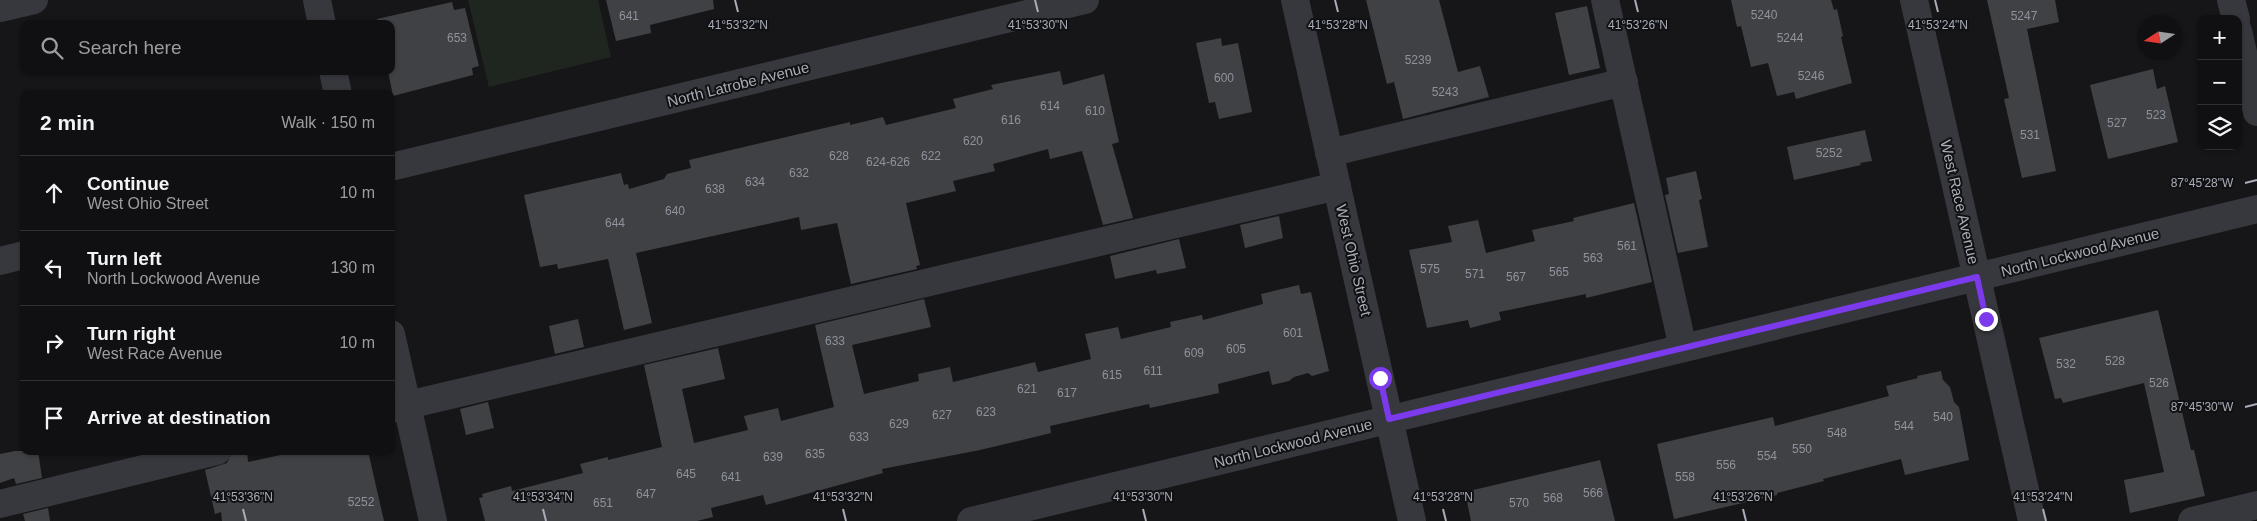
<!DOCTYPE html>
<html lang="en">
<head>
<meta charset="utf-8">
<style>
  body { margin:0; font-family:Helvetica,sans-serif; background:#19191b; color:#f1f3f6 }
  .controls { position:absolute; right:15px; top:15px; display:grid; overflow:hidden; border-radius:10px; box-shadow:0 1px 4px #0004 }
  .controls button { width:45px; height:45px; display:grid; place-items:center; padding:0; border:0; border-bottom:1px solid #303032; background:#101012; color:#f1f3f6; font:25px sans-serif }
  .compass { position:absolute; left:2137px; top:15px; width:45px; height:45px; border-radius:50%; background:#101012; box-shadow:0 1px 4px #0004; rotate:258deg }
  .stop { position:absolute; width:15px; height:15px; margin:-11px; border:4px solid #7c3aed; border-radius:50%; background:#fff }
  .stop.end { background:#7c3aed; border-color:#fff; box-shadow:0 1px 5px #0008 }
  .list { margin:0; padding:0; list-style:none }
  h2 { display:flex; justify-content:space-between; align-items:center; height:65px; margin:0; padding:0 20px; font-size:21px }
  h2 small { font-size:16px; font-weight:400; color:#9c9d9f }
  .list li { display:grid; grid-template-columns:32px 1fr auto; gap:15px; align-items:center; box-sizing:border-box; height:75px; padding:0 20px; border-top:1px solid #303032 }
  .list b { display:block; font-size:19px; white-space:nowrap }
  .list p { margin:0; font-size:16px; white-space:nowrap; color:#9c9d9f }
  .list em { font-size:16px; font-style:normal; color:#9c9d9f }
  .icon { flex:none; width:28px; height:28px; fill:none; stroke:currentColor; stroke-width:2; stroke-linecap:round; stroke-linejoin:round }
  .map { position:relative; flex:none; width:2257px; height:521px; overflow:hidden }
  .search { position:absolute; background:#101012; box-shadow:0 1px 4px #0004; left:20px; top:20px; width:375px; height:55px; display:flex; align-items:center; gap:12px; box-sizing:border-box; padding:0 18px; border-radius:10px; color:#9c9d9f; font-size:19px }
  .panel { position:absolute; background:#101012; box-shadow:0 1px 4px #0004; left:20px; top:90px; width:375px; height:365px; border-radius:10px }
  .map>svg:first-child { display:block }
  .green { fill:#1e261f }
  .building { fill:#404145 }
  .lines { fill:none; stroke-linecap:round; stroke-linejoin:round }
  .minor { stroke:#37383d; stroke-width:28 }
  .route { stroke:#7c3aed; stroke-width:6 }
  .ticks { fill:none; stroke:#a8adb8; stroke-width:2 }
  .labels { text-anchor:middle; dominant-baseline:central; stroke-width:4; stroke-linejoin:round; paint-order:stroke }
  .number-label { font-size:12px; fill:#8e929b }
  .street-label { font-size:15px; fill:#a8adb8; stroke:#111113 }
  .ticks-label { font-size:12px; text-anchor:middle; fill:#a8adb8; stroke:#111113; stroke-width:4; stroke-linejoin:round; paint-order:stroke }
</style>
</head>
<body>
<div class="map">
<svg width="2257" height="521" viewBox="0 0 2257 521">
  <rect width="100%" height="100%" fill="#161618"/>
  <path class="green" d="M468,0H598L611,57L489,87Z"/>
  <g class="building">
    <path d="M606,0H713L714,9L650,25L651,33L616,41Z"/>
    <path d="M1366,0H1439L1458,72L1480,66L1489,97L1403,119L1394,82L1387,84Z"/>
    <path d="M1731,0H1831L1834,10L1837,9L1843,36L1841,37L1852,83L1796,99L1794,92L1777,96L1768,63L1751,67L1741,26L1737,27Z"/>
    <path d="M1987,0H2055L2059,22L2027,29L2056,171L2022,178L2004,99L2009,98Z"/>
    <path d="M452,2L454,10L465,8L479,66L472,68L473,75L393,96L388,71H391V24H378L377,19Z"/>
    <path d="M1587,6L1600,68L1569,75L1555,13Z"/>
    <path d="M1221,38L1222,46L1238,43L1252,112L1219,119L1215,102L1209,103L1196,43Z"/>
    <path d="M2153,69L2157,89L2165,86L2178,142L2108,159L2090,85Z"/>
    <path d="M1060,71L1063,85L1104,74L1119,142L1112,144L1133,218L1103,225L1082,151L1050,159L1048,149L993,164L995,171L953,181L956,191L906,203L920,265L916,266L917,269L851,284L837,223L801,230L799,217L636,253L652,323L624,330L608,259L558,269L557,264L540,267L524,195L621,173L624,185L628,184L629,189L664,179L667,174L691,168L689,160L850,122V125L883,117L886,125L956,108L953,99L993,89L991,85Z"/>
    <path d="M1865,130L1872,161L1860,163L1861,165L1794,180L1787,147Z"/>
    <path d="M1696,171L1702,199L1699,200L1708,247L1678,253L1665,195L1669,194L1666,178Z"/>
    <path d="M1634,203L1652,282L1586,298V294L1499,312L1501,320L1470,328L1468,320L1427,328L1409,250L1452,242L1448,226L1478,220L1486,253L1535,241L1532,230L1574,221L1573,218Z"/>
    <path d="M1279,216L1283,238L1245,248L1240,225Z"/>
    <path d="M1179,239L1186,268L1157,274L1156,270L1115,279L1110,256Z"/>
    <path d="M1299,285L1301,294L1311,292L1329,371L1312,376L1308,373L1294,377L1289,381L1272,385L1269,371L1218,384L1219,393L1150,408L1149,404L1050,426L1051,433L980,450L882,469L883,473L766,505L763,495L711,508L713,517L697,521H485L479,498L483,497L482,494L511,486L512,491L583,473L580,464L608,457V460L662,447L644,365L718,348L725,379L682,389L694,443L748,430L744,416L778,408L781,421L834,407L815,325L924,299L931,327L852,345L864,394L919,381L918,374L950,367L953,382L1035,362L1038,372L1091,359L1085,334L1118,327L1121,339L1171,327L1170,322L1202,315L1203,320L1263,304L1261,294Z"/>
    <path d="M2158,310L2191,450H2194L2205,496L2130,513L2124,480L2164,472L2144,383L2063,403L2061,398L2055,399L2039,338Z"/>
    <path d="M578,319L584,347L555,354L549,326Z"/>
    <path d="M1941,371L1943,380L1950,387L1954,402L1959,407L1969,460L1905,475L1901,459L1823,479L1824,481L1777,493V495L1674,519L1657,444L1773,417L1775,426L1889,396L1886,386L1918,378L1917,376Z"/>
    <path d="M488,402L494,428L466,435L460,409Z"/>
    <path d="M15,451H38L42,478L16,484L14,478L0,483V454Z"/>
    <path d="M232,451H247L248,462L299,451H368L384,521H222L221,512L215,514L205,470L227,463Z"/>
    <path d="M1600,460L1615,521H1471L1465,492Z"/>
    <path d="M48,508L50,521H25L23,514Z"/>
  </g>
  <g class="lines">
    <g class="minor">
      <path d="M317,0L322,24"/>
      <path d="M1295,0L1412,521"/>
      <path d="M1605,0L1683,348"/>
      <path d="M1914,0L2032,521"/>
      <path d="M2231,0L2236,19"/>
      <path d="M0,8L34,0"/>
      <path d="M2238,31L2257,112"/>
      <path d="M333,71L338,94"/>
      <path d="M1329,153L1624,82"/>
      <path d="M391,167L1085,0"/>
      <path d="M0,261L24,255"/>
      <path d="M391,334L433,521"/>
      <path d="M391,409L1337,186"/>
      <path d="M0,504L217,451"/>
      <path d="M971,521L2257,209"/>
      <path d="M2192,521L2257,505"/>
    </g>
  </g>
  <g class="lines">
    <path class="route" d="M1380,378L1389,419L1977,277L1986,319"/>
  </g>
  <path class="ticks" d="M735,0L738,12M1035,0L1038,12M1335,0L1338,12M1635,0L1638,12M1935,0L1938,12M2245,183L2257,180M2245,407L2257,404M243,509L246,521M543,509L546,521M843,509L846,521M1143,509L1146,521M1443,509L1446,521M1743,509L1746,521M2043,509L2046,521"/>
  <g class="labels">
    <g class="number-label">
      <text x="1764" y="15">5240</text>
      <text x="629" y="16">641</text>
      <text x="2024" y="16">5247</text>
      <text x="457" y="38">653</text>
      <text x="1790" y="38">5244</text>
      <text x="1418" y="60">5239</text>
      <text x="1811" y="76">5246</text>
      <text x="1224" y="78">600</text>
      <text x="1445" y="92">5243</text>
      <text x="1050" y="106">614</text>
      <text x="1095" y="111">610</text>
      <text x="2156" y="115">523</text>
      <text x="1011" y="120">616</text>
      <text x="2117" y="123">527</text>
      <text x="2030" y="135">531</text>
      <text x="973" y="141">620</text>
      <text x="1829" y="153">5252</text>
      <text x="839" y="156">628</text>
      <text x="931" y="156">622</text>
      <text x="888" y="162">624-626</text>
      <text x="799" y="173">632</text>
      <text x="755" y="182">634</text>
      <text x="715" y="189">638</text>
      <text x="675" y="211">640</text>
      <text x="615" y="223">644</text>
      <text x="1627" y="246">561</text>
      <text x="1593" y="258">563</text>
      <text x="1430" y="269">575</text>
      <text x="1559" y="272">565</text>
      <text x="1475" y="274">571</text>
      <text x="1516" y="277">567</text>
      <text x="1293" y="333">601</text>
      <text x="835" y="341">633</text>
      <text x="1236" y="349">605</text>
      <text x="1194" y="353">609</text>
      <text x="2115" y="361">528</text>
      <text x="2066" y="364">532</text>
      <text x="1153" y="371">611</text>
      <text x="1112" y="375">615</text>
      <text x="2159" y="383">526</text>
      <text x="1027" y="389">621</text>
      <text x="1067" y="393">617</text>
      <text x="986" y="412">623</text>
      <text x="942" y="415">627</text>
      <text x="1943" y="417">540</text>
      <text x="899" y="424">629</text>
      <text x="1904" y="426">544</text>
      <text x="1837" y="433">548</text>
      <text x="859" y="437">633</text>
      <text x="1802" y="449">550</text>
      <text x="815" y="454">635</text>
      <text x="1767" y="456">554</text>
      <text x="773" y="457">639</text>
      <text x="1726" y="465">556</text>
      <text x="686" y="474">645</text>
      <text x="731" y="477">641</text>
      <text x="1685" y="477">558</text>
      <text x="1593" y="493">566</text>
      <text x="646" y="494">647</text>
      <text x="1553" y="498">568</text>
      <text x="361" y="502">5252</text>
      <text x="603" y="503">651</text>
      <text x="1519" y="503">570</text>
    </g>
    <g class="street-label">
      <text transform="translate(738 84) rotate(-14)">North Latrobe Avenue</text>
      <text transform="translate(1960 202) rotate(77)">West Race Avenue</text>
      <text transform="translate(2080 252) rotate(-14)">North Lockwood Avenue</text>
      <text transform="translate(1354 260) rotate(77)">West Ohio Street</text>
      <text transform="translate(1293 443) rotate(-14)">North Lockwood Avenue</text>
    </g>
  </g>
  <g class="ticks-label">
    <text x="738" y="29">41°53'32"N</text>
    <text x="1038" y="29">41°53'30"N</text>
    <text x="1338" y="29">41°53'28"N</text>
    <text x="1638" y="29">41°53'26"N</text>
    <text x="1938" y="29">41°53'24"N</text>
    <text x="2202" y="187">87°45'28"W</text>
    <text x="2202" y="411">87°45'30"W</text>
    <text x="243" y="501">41°53'36"N</text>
    <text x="543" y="501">41°53'34"N</text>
    <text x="843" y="501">41°53'32"N</text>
    <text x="1143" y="501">41°53'30"N</text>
    <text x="1443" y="501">41°53'28"N</text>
    <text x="1743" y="501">41°53'26"N</text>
    <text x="2043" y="501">41°53'24"N</text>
  </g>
</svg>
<div class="controls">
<button>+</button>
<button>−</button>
<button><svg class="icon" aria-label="layers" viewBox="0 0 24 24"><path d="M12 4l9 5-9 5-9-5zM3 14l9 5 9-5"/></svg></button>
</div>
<svg class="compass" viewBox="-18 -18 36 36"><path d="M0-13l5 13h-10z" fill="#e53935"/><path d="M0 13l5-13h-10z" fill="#9c9d9f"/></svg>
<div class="stop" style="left:1380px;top:378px"></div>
<div class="stop end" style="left:1986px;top:319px"></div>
<div class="search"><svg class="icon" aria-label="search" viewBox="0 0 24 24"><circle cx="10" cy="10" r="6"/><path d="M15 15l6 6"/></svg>Search here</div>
<section class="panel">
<h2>2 min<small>Walk · 150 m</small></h2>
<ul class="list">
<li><svg class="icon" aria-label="ahead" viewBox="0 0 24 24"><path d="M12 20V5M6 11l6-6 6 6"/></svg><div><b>Continue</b><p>West Ohio Street</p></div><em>10 m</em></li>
<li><svg class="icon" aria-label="left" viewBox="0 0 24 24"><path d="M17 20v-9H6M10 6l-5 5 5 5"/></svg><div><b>Turn left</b><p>North Lockwood Avenue</p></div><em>130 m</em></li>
<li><svg class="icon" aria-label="right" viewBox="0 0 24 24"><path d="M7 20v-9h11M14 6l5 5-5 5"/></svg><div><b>Turn right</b><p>West Race Avenue</p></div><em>10 m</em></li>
<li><svg class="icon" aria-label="arrive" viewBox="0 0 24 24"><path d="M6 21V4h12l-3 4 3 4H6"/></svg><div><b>Arrive at destination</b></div></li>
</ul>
</section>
</div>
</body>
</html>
